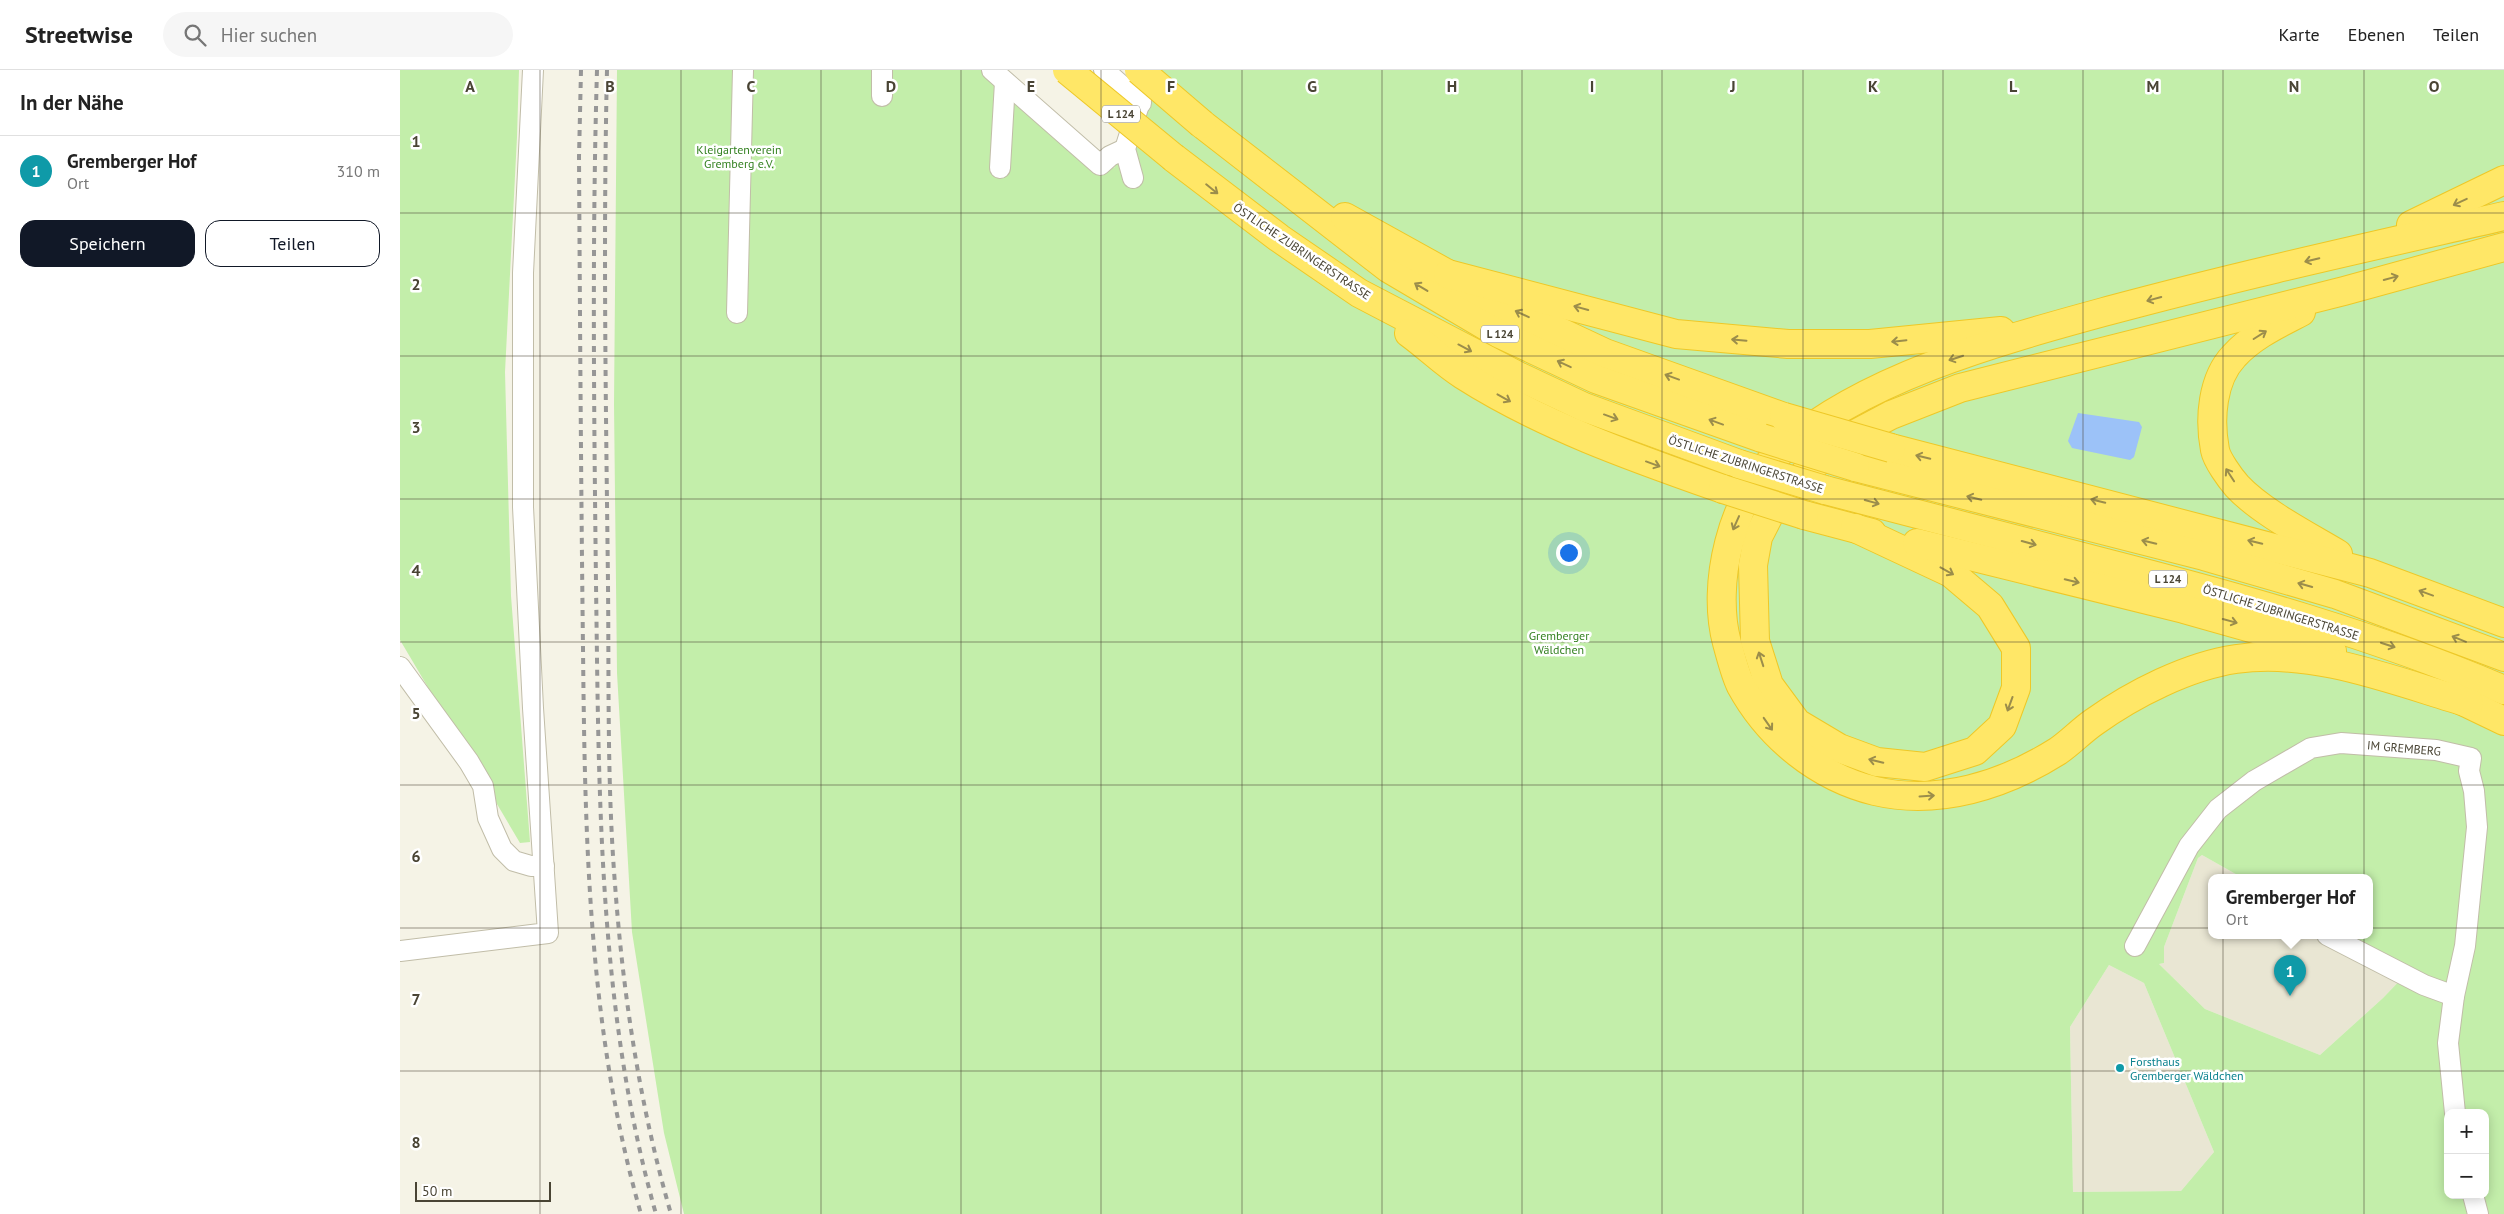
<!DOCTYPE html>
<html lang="de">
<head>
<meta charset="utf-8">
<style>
  body { margin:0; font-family:"PT Sans",sans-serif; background:#f6f6f6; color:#222 }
  .controls { position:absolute; right:15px; bottom:15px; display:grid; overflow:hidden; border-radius:10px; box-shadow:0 2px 12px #0003 }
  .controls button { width:45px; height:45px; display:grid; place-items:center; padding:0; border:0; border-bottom:1px solid #e0e0e0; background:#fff; color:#222; font:25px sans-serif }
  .scale { position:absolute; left:15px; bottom:12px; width:136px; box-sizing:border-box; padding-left:5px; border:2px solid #494434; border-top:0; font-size:14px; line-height:18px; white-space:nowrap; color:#494434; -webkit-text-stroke:4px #fff; paint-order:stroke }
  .you { position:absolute; left:1168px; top:482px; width:18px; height:18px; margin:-12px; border:4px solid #fff; border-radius:50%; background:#1a73e8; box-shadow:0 0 0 8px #1a73e833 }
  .badge { display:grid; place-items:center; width:32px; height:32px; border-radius:50%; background:#111827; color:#fff; font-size:16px; font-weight:700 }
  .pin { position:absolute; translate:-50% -41px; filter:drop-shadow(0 1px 2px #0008) }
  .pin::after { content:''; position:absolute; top:26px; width:18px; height:15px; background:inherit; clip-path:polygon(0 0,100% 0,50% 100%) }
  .popup { position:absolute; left:1808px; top:804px; width:165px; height:65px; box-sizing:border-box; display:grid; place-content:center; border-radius:10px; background:#fff; filter:drop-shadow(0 1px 4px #0005); font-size:16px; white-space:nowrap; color:#767676 }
  .popup b { font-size:19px; color:#222 }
  .popup::after { content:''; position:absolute; left:50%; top:100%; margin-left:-10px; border:10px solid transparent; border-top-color:#fff }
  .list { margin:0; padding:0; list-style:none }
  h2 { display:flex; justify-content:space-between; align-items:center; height:65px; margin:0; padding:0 20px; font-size:21px }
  h2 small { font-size:16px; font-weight:400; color:#767676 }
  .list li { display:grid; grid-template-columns:32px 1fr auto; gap:15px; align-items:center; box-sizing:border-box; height:70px; padding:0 20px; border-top:1px solid #e0e0e0 }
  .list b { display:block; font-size:19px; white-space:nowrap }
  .list p { margin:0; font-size:16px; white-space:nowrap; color:#767676 }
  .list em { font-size:16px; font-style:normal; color:#767676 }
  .actions { display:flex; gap:10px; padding:15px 20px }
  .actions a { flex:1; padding:11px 0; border:1px solid #111827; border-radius:15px; text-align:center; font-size:18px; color:#111827 }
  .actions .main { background:#111827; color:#fff }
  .icon { flex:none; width:28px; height:28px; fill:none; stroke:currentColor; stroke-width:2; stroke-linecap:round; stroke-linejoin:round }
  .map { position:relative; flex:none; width:2104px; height:1144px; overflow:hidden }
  header { display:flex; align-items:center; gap:30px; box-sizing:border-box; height:70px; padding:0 25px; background:#fff; border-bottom:1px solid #e0e0e0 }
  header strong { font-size:24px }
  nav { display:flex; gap:28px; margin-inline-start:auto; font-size:18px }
  .search { width:350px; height:45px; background:#f6f6f6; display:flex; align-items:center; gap:12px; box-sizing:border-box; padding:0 18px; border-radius:28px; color:#767676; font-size:19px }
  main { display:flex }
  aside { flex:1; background:#fff }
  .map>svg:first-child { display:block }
  .residential { fill:#e9e6d3 }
  .green { fill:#c3eeaa; fill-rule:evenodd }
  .water { fill:#9cc2f8 }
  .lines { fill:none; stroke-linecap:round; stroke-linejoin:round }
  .minor-casing { stroke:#c1bda8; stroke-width:22 }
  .highway-casing { stroke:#eec827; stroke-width:30 }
  .minor { stroke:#fff; stroke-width:20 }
  .highway { stroke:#ffe767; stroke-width:28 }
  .rail { stroke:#969696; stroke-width:4; stroke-dasharray:6 6; stroke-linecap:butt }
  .highway-bridge-casing { stroke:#eec827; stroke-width:30; stroke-linecap:butt }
  .highway-bridge { stroke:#ffe767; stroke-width:28 }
  .oneway { stroke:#9b8d4b }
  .grid { fill:none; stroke:#494434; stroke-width:1; stroke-opacity:0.55 }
  .culture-dot { fill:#0f9aa8; stroke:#fff; stroke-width:2 }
  .labels { text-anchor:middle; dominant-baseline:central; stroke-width:5; stroke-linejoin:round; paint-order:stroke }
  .shield { fill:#fff; stroke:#807c71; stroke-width:1 }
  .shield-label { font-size:11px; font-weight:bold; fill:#494434 }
  .park-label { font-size:12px; fill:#348121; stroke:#fff }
  .street-label { font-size:12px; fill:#494434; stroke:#fff }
  .culture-label { font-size:12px; fill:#0d838f; stroke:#fff; text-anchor:start }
  .grid-label { font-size:16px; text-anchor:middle; font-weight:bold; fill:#494434; stroke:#fff; stroke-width:5; stroke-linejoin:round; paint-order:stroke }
</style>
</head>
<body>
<header>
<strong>Streetwise</strong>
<div class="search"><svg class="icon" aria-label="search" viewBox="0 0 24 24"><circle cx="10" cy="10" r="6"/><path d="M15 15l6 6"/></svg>Hier suchen</div>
<nav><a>Karte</a><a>Ebenen</a><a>Teilen</a></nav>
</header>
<main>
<aside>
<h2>In der Nähe<small></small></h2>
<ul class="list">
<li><span class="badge" style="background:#0f9aa8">1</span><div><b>Gremberger Hof</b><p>Ort</p></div><em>310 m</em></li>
</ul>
<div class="actions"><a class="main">Speichern</a><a>Teilen</a></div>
</aside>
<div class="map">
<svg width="2104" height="1144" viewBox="0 0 2104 1144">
  <rect width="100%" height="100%" fill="#f5f3e6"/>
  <g class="residential">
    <path d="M1802,785L1841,807H1811V865H1941L2007,903L1983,928L1920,985L1805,939L1759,894L1764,893V877L1798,788Z"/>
    <path d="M1709,895L1744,913L1814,1082L1781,1121L1673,1122L1670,957Z"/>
  </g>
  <g class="green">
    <path d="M0,0H119L117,67L105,302L111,526L130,772L120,773L0,570Z"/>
    <path d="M217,0H605L714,98L757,0H2104V1144H284L264,1063L232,862L217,603L214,334ZM1802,785L1841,807H1969V865H1941L2007,903L1983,928L1920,985L1805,939L1759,894L1764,893V877L1798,788ZM1709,895L1744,913L1814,1082L1781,1121L1673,1122L1670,957ZM2048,1043H2085V1125H2048Z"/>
  </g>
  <path class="water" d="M1678,343L1739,352L1742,357L1734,387L1730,390L1672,378L1668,371Z"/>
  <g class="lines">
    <defs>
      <g id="minor">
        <path d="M592,0L700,95L710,86L725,79"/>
        <path d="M704,0L741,33"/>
        <path d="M482,26V0"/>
        <path d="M600,98L605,12"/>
        <path d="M733,108L725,79L750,0"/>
        <path d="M337,243L343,0"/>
        <path d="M0,597L69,692L83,716L88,748L102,779L114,791L131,796H144"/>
        <path d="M1927,865L2024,915L2054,926"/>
        <path d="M1735,876L1789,776L1818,739L1854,711L1911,678L1941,673L2036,680L2071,688L2069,701L2074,721L2077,757L2065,876L2054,926L2048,973L2055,1043"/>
        <path d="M0,881L148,863L133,638L123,437V203L133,0"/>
        <path d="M2073,1125L2078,1144"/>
      </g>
      <g id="highway">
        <path d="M802,54L988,198L1098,263L1196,309L1362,368"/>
        <path d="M774,88L879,168L959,223L1118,306L1184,337L1339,394"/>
        <path d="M945,147L1109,238L1205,283L1384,347"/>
        <path d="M2011,155L2104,110"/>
        <path d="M1048,204L1276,264L1388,274H1470L1601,261"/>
        <path d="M1901,242C1878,254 1852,266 1834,286C1812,309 1809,349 1815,380C1817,390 1830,408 1837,416C1861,442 1908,466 1938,484"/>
        <path d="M1009,263C1027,276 1044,293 1063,305C1143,356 1235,388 1323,419"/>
        <path d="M1491,378L1970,503L2104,553"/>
        <path d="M1455,397L1804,486L1935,524L2104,587"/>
        <path d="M1425,420C1517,444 1610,468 1702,492C1839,527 1975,565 2104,620"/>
        <path d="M1404,445L1472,463"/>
        <path d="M1455,458L1551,503L1590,536L1616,578V618L1602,656L1575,681L1525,697L1477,692L1439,678L1397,653L1369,615L1355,571L1353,495L1358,467L1378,428L1422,388L1459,362L1491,345L1560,318L1944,221L2104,177"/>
        <path d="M1517,473L1784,539L1932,581"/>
        <path d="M2052,626L2104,651"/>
        <path d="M2069,633C1994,611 1915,578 1836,589C1788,596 1733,624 1694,652C1681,661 1671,672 1658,681C1604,715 1539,736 1475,721C1418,707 1369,667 1341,616C1335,604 1331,587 1327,573C1311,514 1332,427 1377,385C1458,308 1605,269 1711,240C1841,205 1973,176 2104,146"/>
      </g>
    </defs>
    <use href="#minor" class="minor-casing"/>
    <use href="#highway" class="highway-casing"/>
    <use href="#minor" class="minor"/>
    <use href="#highway" class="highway"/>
    <g class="rail">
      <path d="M181,0L179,87C180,251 181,414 183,578C185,768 188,960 241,1144"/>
      <path d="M197,0C192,171 194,343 196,514C199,724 198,940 256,1144"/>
      <path d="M207,0C203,171 206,343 208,514C209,614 207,715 215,814C223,925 240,1037 271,1144"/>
    </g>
    <defs>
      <g id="highway-bridge">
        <path d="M667,0L774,88"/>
        <path d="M739,0L802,54"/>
        <path d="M1384,347L1491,378"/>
        <path d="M1362,368L1455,397"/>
        <path d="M1339,394L1425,420"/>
        <path d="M1323,419L1404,445"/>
      </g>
    </defs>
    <use href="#highway-bridge" class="highway-bridge-casing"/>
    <use href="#highway-bridge" class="highway-bridge"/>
  </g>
  <defs><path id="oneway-shaft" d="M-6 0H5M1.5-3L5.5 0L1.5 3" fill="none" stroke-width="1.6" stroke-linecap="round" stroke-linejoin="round" transform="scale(1.25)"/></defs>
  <g class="oneway">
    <use href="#oneway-shaft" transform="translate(812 119) rotate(39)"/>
    <use href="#oneway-shaft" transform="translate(2060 132) rotate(155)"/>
    <use href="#oneway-shaft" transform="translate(1912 190) rotate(167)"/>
    <use href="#oneway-shaft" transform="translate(1991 208) rotate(-15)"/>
    <use href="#oneway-shaft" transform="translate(1021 217) rotate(-149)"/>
    <use href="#oneway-shaft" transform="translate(1754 229) rotate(165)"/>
    <use href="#oneway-shaft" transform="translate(1181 238) rotate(-165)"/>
    <use href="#oneway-shaft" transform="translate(1122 244) rotate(-155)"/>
    <use href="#oneway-shaft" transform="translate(1860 265) rotate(-32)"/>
    <use href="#oneway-shaft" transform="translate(1339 270) rotate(-175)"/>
    <use href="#oneway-shaft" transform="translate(1499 271) rotate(174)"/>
    <use href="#oneway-shaft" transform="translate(1065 278) rotate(28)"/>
    <use href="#oneway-shaft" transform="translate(1556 288) rotate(162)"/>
    <use href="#oneway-shaft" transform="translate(1164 294) rotate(-155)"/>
    <use href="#oneway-shaft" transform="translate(1272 307) rotate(-160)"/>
    <use href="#oneway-shaft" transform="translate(1104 328) rotate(29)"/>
    <use href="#oneway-shaft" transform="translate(1211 347) rotate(20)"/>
    <use href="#oneway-shaft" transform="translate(1316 352) rotate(-160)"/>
    <use href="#oneway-shaft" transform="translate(1523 387) rotate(-166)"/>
    <use href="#oneway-shaft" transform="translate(1253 394) rotate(20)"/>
    <use href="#oneway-shaft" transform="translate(1830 405) rotate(-123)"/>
    <use href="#oneway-shaft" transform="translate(1574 428) rotate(-166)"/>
    <use href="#oneway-shaft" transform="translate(1698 431) rotate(-166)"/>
    <use href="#oneway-shaft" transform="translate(1472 432) rotate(15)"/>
    <use href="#oneway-shaft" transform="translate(1336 453) rotate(114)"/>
    <use href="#oneway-shaft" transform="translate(1749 472) rotate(-166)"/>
    <use href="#oneway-shaft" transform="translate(1855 472) rotate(-166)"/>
    <use href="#oneway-shaft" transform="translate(1629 473) rotate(15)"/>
    <use href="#oneway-shaft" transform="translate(1547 501) rotate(29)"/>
    <use href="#oneway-shaft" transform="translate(1672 511) rotate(14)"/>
    <use href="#oneway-shaft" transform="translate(1905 515) rotate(-164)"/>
    <use href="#oneway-shaft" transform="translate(2026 523) rotate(-160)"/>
    <use href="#oneway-shaft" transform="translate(1830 551) rotate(15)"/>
    <use href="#oneway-shaft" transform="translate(2059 569) rotate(-158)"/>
    <use href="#oneway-shaft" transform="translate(1988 575) rotate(18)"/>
    <use href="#oneway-shaft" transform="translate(1361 589) rotate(-108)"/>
    <use href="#oneway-shaft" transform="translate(1610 634) rotate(110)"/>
    <use href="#oneway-shaft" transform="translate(1368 654) rotate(55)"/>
    <use href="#oneway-shaft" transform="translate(1476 691) rotate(-166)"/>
    <use href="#oneway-shaft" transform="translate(1527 726) rotate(-4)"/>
  </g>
  <path class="grid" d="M140,0V1144M281,0V1144M421,0V1144M561,0V1144M701,0V1144M842,0V1144M982,0V1144M1122,0V1144M1262,0V1144M1403,0V1144M1543,0V1144M1683,0V1144M1823,0V1144M1964,0V1144M0,143H2104M0,286H2104M0,429H2104M0,572H2104M0,715H2104M0,858H2104M0,1001H2104"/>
  <circle class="culture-dot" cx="1720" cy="998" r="5"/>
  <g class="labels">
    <g class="shield">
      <rect x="702" y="35.5" width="38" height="17" rx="4"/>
      <rect x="1081" y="255.5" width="38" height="17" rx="4"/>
      <rect x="1749" y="500.5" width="38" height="17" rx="4"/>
    </g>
    <g class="shield-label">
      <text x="721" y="44">L 124</text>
      <text x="1100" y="264">L 124</text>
      <text x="1768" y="509">L 124</text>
    </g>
    <g class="park-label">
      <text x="339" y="79">Kleigartenverein<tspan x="339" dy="14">Gremberg e.V.</tspan></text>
      <text x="1159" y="565">Gremberger<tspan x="1159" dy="14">Wäldchen</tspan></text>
    </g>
    <g class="street-label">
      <text transform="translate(902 181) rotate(34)">ÖSTLICHE ZUBRINGERSTRASSE</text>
      <text transform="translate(1346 394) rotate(18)">ÖSTLICHE ZUBRINGERSTRASSE</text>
      <text transform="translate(1881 542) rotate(17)">ÖSTLICHE ZUBRINGERSTRASSE</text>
      <text transform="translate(2004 678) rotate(5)">IM GREMBERG</text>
    </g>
    <g class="culture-label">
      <text x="1730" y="991">Forsthaus<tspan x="1730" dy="14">Gremberger Wäldchen</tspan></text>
    </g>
  </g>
  <g class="grid-label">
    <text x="70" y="22">A</text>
    <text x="210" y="22">B</text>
    <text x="351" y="22">C</text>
    <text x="491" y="22">D</text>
    <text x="631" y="22">E</text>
    <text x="771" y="22">F</text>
    <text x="912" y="22">G</text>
    <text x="1052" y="22">H</text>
    <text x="1192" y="22">I</text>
    <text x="1333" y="22">J</text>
    <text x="1473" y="22">K</text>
    <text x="1613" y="22">L</text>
    <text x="1753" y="22">M</text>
    <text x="1894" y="22">N</text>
    <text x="2034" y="22">O</text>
    <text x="16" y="77">1</text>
    <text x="16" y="220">2</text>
    <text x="16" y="363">3</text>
    <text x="16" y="506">4</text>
    <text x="16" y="649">5</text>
    <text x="16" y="792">6</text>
    <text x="16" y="935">7</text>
    <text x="16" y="1078">8</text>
  </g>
</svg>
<div class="controls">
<button>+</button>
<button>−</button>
</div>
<div class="scale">50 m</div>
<div class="you"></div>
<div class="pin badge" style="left:1890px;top:926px;background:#0f9aa8">1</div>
<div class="popup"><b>Gremberger Hof</b>Ort</div>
</div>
</main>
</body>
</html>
